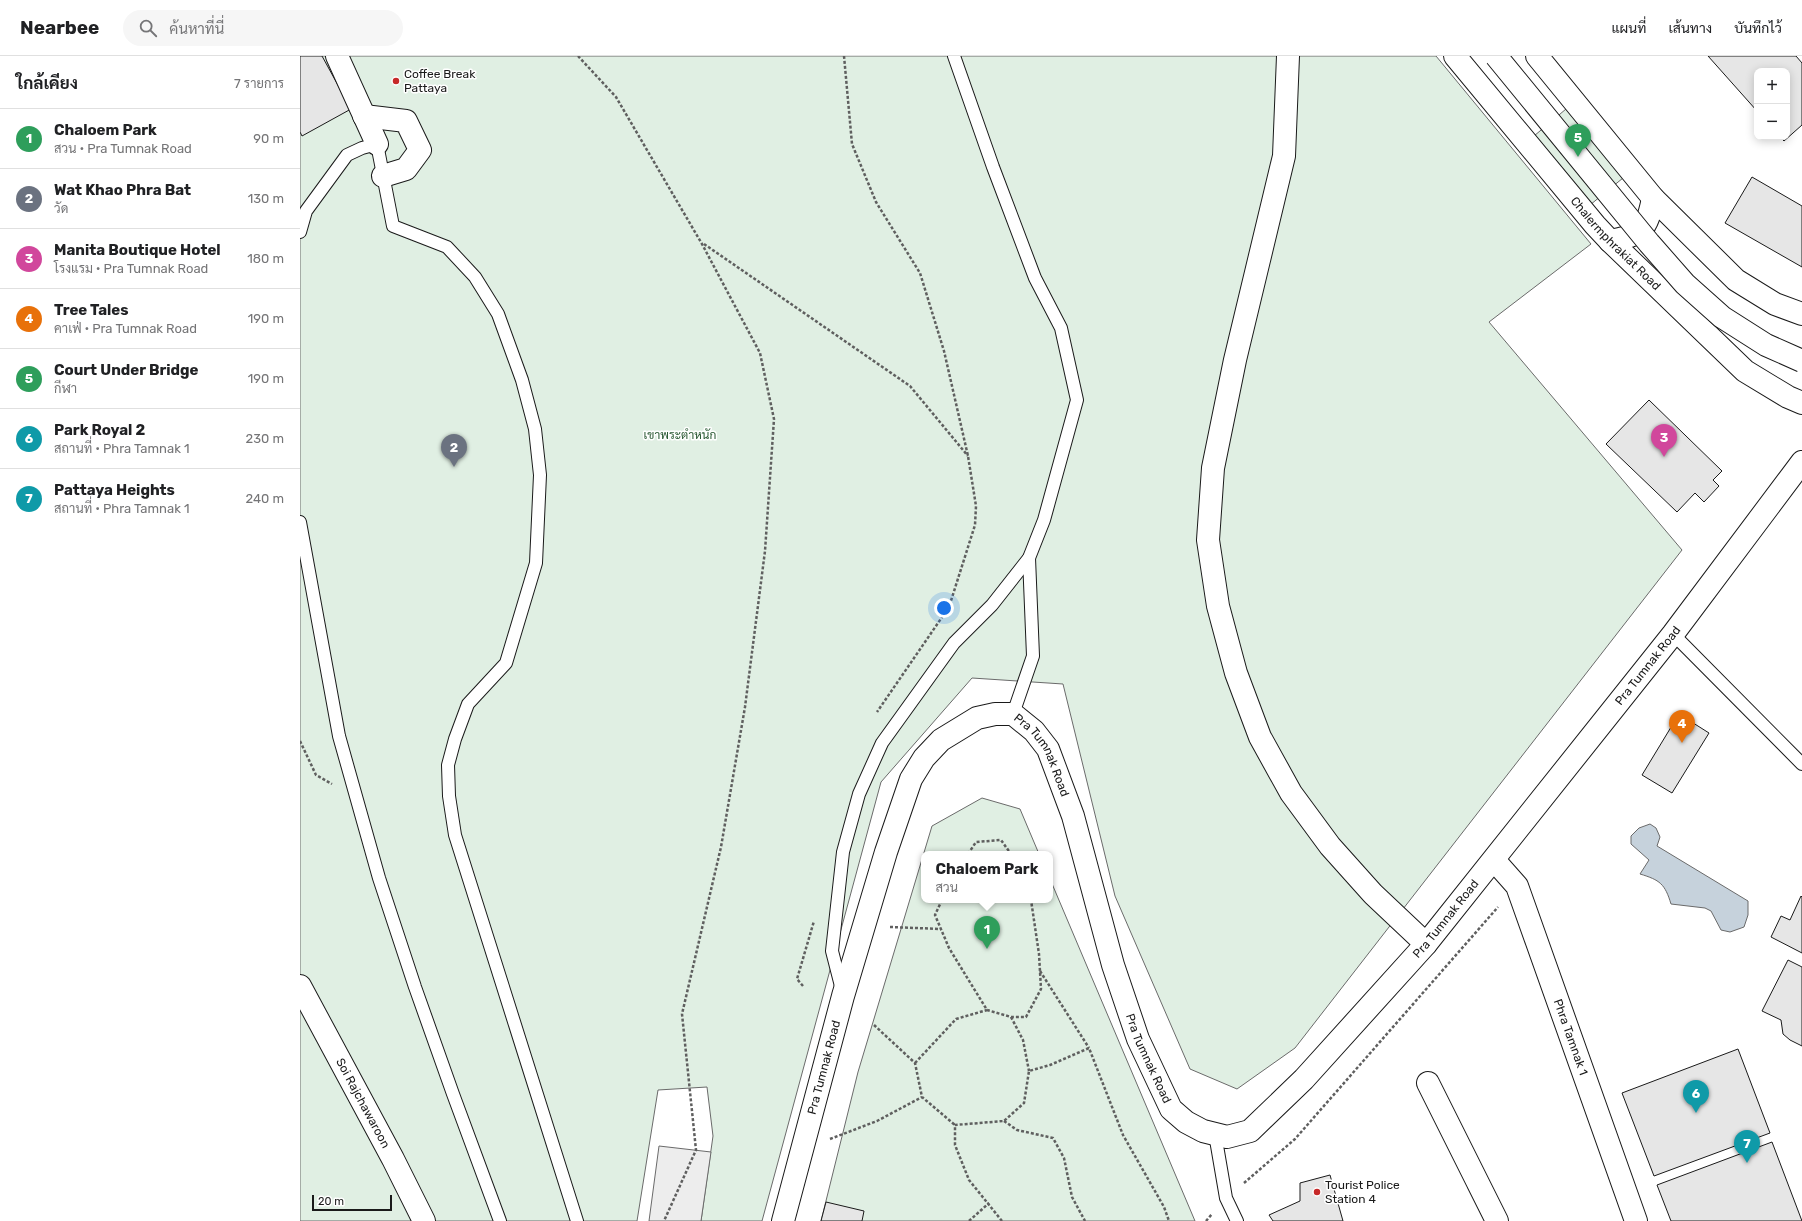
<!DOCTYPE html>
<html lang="th">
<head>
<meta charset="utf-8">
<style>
  body { margin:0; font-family:Rubik,Sarabun,sans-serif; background:#f6f6f6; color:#202124 }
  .controls { position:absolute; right:12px; top:12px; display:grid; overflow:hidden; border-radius:8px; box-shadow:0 2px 10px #0003 }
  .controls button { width:36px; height:36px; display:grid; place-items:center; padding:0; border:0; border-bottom:1px solid #e0e0e0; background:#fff; color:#202124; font:20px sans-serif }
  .scale { position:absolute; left:12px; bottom:10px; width:80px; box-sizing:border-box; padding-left:4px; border:2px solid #1a1a1a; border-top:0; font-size:11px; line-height:14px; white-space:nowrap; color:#1a1a1a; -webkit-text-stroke:3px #fff; paint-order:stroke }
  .you { position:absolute; left:644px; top:552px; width:14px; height:14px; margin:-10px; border:3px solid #fff; border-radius:50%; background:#1a73e8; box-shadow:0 0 0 6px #1a73e833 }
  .badge { display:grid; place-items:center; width:26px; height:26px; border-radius:50%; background:#ea580c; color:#fff; font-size:13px; font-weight:700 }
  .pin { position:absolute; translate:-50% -33px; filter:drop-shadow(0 1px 2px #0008) }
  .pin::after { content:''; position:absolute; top:21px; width:14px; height:12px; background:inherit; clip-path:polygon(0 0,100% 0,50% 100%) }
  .popup { position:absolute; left:621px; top:795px; width:132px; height:52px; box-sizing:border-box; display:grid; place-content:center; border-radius:8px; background:#fff; filter:drop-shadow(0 1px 3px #0005); font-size:13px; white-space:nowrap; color:#757577 }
  .popup b { font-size:15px; color:#202124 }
  .popup::after { content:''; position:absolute; left:50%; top:100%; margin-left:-8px; border:8px solid transparent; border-top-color:#fff }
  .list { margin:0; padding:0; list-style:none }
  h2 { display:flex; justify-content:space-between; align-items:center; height:52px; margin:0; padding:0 16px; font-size:17px }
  h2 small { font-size:13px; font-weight:400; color:#757577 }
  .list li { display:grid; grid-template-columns:26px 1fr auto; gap:12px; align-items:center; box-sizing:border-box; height:60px; padding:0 16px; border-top:1px solid #e0e0e0 }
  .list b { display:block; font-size:15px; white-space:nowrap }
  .list p { margin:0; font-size:13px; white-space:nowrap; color:#757577 }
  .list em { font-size:13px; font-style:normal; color:#757577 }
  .icon { flex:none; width:22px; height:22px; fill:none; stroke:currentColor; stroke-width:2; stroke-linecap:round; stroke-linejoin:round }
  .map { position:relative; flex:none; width:1502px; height:1165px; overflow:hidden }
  header { display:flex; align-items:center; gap:24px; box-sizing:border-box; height:56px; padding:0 20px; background:#fff; border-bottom:1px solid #e0e0e0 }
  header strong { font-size:19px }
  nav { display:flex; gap:22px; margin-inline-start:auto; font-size:14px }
  .search { width:280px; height:36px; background:#f6f6f6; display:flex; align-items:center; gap:10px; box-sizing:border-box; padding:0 14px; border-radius:22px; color:#757577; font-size:15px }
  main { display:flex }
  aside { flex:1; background:#fff }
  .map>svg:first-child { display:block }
  .green { fill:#e0efe3; stroke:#6a6a6a }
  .parking { fill:#ededed; stroke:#6a6a6a }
  .water { fill:#c6d2dc; stroke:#6a6a6a }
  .building { fill:#e6e6e6; stroke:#1a1a1a }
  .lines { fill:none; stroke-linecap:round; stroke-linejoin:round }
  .lane-casing { stroke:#1a1a1a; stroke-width:14 }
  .street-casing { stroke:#1a1a1a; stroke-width:24 }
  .secondary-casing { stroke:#1a1a1a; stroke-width:24 }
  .path { stroke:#5f5f5f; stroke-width:2.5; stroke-dasharray:3 2; stroke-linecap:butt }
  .lane { stroke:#fff; stroke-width:12 }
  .street { stroke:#fff; stroke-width:22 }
  .secondary { stroke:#fff; stroke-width:22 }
  .secondary-bridge-casing { stroke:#1a1a1a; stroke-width:24; stroke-linecap:butt }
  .secondary-bridge { stroke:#fff; stroke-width:22 }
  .poi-dot { fill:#c62828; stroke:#fff; stroke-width:1.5 }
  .labels { text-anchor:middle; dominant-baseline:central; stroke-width:3; stroke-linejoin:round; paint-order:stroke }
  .poi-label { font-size:12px; fill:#1a1a1a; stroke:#fff; text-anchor:start }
  .street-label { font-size:12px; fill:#1a1a1a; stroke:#fff }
  .park-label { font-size:12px; fill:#2b5a34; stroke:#fff }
</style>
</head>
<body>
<header>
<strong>Nearbee</strong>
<div class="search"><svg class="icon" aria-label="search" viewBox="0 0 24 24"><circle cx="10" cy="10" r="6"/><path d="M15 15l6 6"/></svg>ค้นหาที่นี่</div>
<nav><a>แผนที่</a><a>เส้นทาง</a><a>บันทึกไว้</a></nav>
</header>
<main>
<aside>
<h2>ใกล้เคียง<small>7 รายการ</small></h2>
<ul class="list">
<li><span class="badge" style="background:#2e9e5b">1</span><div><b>Chaloem Park</b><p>สวน · Pra Tumnak Road</p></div><em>90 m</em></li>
<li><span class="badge" style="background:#6b7280">2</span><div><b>Wat Khao Phra Bat</b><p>วัด</p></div><em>130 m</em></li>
<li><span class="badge" style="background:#d1479c">3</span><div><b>Manita Boutique Hotel</b><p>โรงแรม · Pra Tumnak Road</p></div><em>180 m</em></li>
<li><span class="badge" style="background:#e8710a">4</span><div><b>Tree Tales</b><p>คาเฟ่ · Pra Tumnak Road</p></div><em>190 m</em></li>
<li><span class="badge" style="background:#2e9e5b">5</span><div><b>Court Under Bridge</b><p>กีฬา</p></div><em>190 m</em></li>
<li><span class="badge" style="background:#0f9aa8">6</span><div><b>Park Royal 2</b><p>สถานที่ · Phra Tamnak 1</p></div><em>230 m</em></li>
<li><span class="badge" style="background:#0f9aa8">7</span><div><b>Pattaya Heights</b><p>สถานที่ · Phra Tamnak 1</p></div><em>240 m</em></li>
</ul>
</aside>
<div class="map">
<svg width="1502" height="1165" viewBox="0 0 1502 1165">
  <rect width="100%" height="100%" fill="#fff"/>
  <g class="green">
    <path d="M0,0H1136L1291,188L1189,266L1382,494L995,992L937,1033L890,1013L815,840L763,628L672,622L581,726L462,1165H401L413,1080L407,1031L358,1034L337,1165H0Z"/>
    <path d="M1266,53L1323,122L1290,149L1234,80Z"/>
    <path d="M682,742L720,753L739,798H624V844H750V823L895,1165H521L558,1016L632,770Z"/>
  </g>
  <path class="parking" d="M359,1090L411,1096L401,1165H349Z"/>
  <path class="water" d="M1350,768L1356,772L1360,781L1357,790L1448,845V859L1444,871L1430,876L1421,874L1411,855L1405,852L1371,848C1365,828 1360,824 1340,818L1349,804L1331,788V780L1339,772Z"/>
  <g class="building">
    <path d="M0,0H22L51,53L2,80L0,76Z"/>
    <path d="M1408,0H1496L1502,7V69L1484,85L1480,81H1487V15H1457V55Z"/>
    <path d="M1452,121L1502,150V211L1425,167Z"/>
    <path d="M1349,344L1422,415L1413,424L1419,430L1404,446L1395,437L1377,456L1306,388Z"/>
    <path d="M1379,658L1409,677L1372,737L1342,719Z"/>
    <path d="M1501,840L1502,841V897L1471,881L1481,860L1490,864Z"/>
    <path d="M1488,904L1502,911V990L1490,984L1483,978L1481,964L1462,955Z"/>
    <path d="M1438,993L1470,1077L1354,1120L1322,1037Z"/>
    <path d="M1472,1086L1502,1165H1371L1357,1129Z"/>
    <path d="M1030,1119L1043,1165H973L969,1159L1000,1145V1127Z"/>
    <path d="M526,1146L564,1155L562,1165H521Z"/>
  </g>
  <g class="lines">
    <defs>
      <g id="lane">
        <path d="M0,176L6,155L47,99L62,92L77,88L93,170L147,191L175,221L198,258L222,324L235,373L240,419L236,507L206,607L168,648L155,683L148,709L149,740L155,779L277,1165"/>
        <path d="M0,466L39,680L79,822L115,931L153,1038L200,1165"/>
        <path d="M1373,578L1502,708"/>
        <path d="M713,658L733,600L729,502"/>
        <path d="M542,934L532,895L543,796L559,738L582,687L654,587L692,549L729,502L744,464L777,344L761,272L735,222L693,111L654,0"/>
        <path d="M915,1078L926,1142L937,1165"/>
      </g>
      <g id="street">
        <path d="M37,0L77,88"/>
        <path d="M988,0L984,100L935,304L913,412L908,484L918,550L936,617L960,681L991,737L1030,790L1073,838L1126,888"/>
        <path d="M64,60L106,65L120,94L106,113L83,120"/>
        <path id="s1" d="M1194,804L1217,830L1336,1165"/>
        <path id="s2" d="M0,930L93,1103L124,1165"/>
        <path d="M1128,1027L1197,1165"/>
      </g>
      <g id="secondary">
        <path id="s3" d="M1155,0L1295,169L1310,185L1445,315L1488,341L1502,347"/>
        <path d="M1237,0L1353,142L1436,224L1475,248L1502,258"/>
        <path d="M1310,185C1342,179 1347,174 1353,142"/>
        <path id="s4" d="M483,1165L543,940L586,796L611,723L624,702L641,684L677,662L695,658H713L734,675L748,693L773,760L813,909L838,983L871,1053L886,1066L903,1075L927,1081L950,1075L1004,1023L1126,888L1373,578L1502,406"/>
      </g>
    </defs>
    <use href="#lane" class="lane-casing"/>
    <use href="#street" class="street-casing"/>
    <use href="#secondary" class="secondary-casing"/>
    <g class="path">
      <path d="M278,0L316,41L402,188L460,297L474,363L465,495L445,651L421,791L382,958L396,1094L364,1165"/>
      <path d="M544,0L552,88L576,146L620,217L644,295L668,400L676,450L675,469L649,551L577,656"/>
      <path d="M404,188L610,330L668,400"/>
      <path d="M0,685L16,719L32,728"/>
      <path d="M668,798L676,786L701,784L711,798"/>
      <path d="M642,844L635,859L649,892L687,954L711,961H726L741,933L739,898L731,844"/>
      <path d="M590,871L641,873"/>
      <path d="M740,915L789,992"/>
      <path d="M503,930L497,923L514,865"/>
      <path d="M711,961L723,984L729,1015"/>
      <path d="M574,969L615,1007L622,1041L655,1069"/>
      <path d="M615,1007L656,963L687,954"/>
      <path d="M704,1065L717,1074L753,1082L764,1102L772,1141L785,1165"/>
      <path d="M530,1083L577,1065L622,1041"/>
      <path d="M944,1127L995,1083L1198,851"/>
      <path d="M669,1165L689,1147"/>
      <path d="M702,1165L669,1124L655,1089V1069L704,1065L724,1047L729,1015L750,1009L789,992L823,1079L864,1151L869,1165"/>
      <path d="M906,1165L912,1158"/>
    </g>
    <use href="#lane" class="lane"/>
    <use href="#street" class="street"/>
    <use href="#secondary" class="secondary"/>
    <defs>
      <path id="secondary-bridge" d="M1196,0L1349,187L1385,228L1422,261L1466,289L1502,305"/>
    </defs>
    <use href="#secondary-bridge" class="secondary-bridge-casing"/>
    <use href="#secondary-bridge" class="secondary-bridge"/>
  </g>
  <g class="poi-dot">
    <circle cx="96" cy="25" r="4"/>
    <circle cx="1017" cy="1136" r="4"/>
  </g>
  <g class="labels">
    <g class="poi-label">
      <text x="104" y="18">Coffee Break<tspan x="104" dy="14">Pattaya</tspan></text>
      <text x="1025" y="1129">Tourist Police<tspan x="1025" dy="14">Station 4</tspan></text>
    </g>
    <g class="street-label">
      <text stroke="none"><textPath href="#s3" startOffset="247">Chalermphrakiat Road</textPath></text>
      <text stroke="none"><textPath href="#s4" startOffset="1720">Pra Tumnak Road</textPath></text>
      <text stroke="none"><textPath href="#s4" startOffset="640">Pra Tumnak Road</textPath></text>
      <text stroke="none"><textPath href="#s4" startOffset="1396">Pra Tumnak Road</textPath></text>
      <text stroke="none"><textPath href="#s1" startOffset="195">Phra Tamnak 1</textPath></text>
      <text stroke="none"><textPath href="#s4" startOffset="964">Pra Tumnak Road</textPath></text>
      <text stroke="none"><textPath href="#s4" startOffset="159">Pra Tumnak Road</textPath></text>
      <text stroke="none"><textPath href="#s2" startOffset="133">Soi Rajchawaroon</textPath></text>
    </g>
    <g class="park-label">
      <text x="380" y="379">เขาพระตำหนัก</text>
    </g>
  </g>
</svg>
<div class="controls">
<button>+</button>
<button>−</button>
</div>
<div class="scale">20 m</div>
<div class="you"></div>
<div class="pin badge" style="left:687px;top:893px;background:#2e9e5b">1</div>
<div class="popup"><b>Chaloem Park</b>สวน</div>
<div class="pin badge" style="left:154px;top:411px;background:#6b7280">2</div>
<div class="pin badge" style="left:1364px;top:401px;background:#d1479c">3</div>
<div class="pin badge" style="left:1382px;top:687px;background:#e8710a">4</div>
<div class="pin badge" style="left:1278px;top:101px;background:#2e9e5b">5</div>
<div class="pin badge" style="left:1396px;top:1057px;background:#0f9aa8">6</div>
<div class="pin badge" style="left:1447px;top:1107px;background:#0f9aa8">7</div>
</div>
</main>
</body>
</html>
